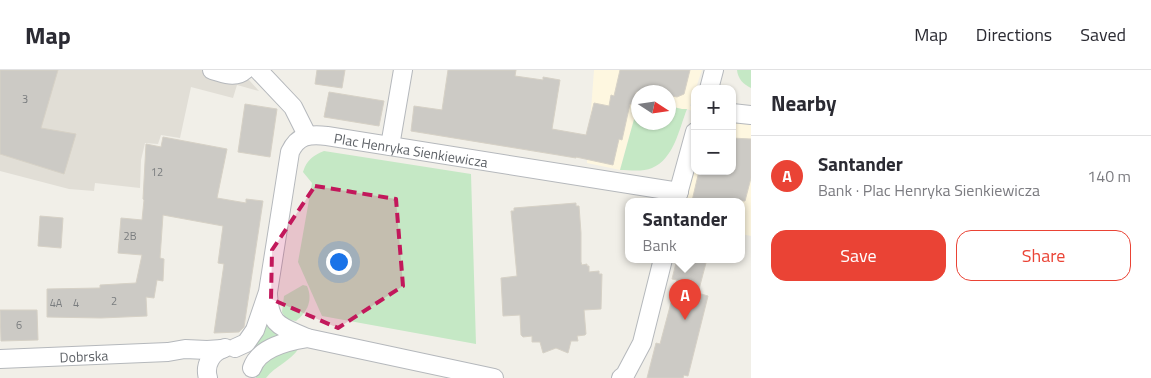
<!DOCTYPE html>
<html lang="en">
<head>
<meta charset="utf-8">
<style>
  body { margin:0; font-family:"Titillium Web",sans-serif; background:#f2f2f3; color:#2b2b33 }
  .controls { position:absolute; right:15px; top:15px; display:grid; overflow:hidden; border-radius:10px; box-shadow:0 1px 4px #0004 }
  .controls button { width:45px; height:45px; display:grid; place-items:center; padding:0; border:0; border-bottom:1px solid #e1e1e2; background:#fff; color:#2b2b33; font:25px sans-serif }
  .compass { position:absolute; left:631px; top:15px; width:45px; height:45px; border-radius:50%; background:#fff; box-shadow:0 1px 4px #0004; rotate:102deg }
  .you { position:absolute; left:338px; top:191px; width:18px; height:18px; margin:-12px; border:4px solid #fff; border-radius:50%; background:#1a73e8; box-shadow:0 0 0 8px #1a73e833 }
  .badge { display:grid; place-items:center; width:32px; height:32px; border-radius:50%; background:#ea4335; color:#fff; font-size:16px; font-weight:700 }
  .pin { position:absolute; translate:-50% -41px; filter:drop-shadow(0 1px 2px #0008) }
  .pin::after { content:''; position:absolute; top:26px; width:18px; height:15px; background:inherit; clip-path:polygon(0 0,100% 0,50% 100%) }
  .popup { position:absolute; left:625px; top:128px; width:120px; height:65px; box-sizing:border-box; display:grid; place-content:center; border-radius:10px; background:#fff; filter:drop-shadow(0 1px 4px #0005); font-size:16px; white-space:nowrap; color:#7c7c81 }
  .popup b { font-size:19px; color:#2b2b33 }
  .popup::after { content:''; position:absolute; left:50%; top:100%; margin-left:-10px; border:10px solid transparent; border-top-color:#fff }
  .list { margin:0; padding:0; list-style:none }
  h2 { display:flex; justify-content:space-between; align-items:center; height:65px; margin:0; padding:0 20px; font-size:21px }
  h2 small { font-size:16px; font-weight:400; color:#7c7c81 }
  .list li { display:grid; grid-template-columns:32px 1fr auto; gap:15px; align-items:center; box-sizing:border-box; height:80px; padding:0 20px; border-top:1px solid #e1e1e2 }
  .list b { display:block; font-size:19px; white-space:nowrap }
  .list p { margin:0; font-size:16px; white-space:nowrap; color:#7c7c81 }
  .list em { font-size:16px; font-style:normal; color:#7c7c81 }
  .actions { display:flex; gap:10px; padding:15px 20px }
  .actions a { flex:1; padding:11px 0; border:1px solid #ea4335; border-radius:15px; text-align:center; font-size:18px; color:#ea4335 }
  .actions .main { background:#ea4335; color:#fff }
  .map { position:relative; flex:none; width:751px; height:308px; overflow:hidden }
  header { display:flex; align-items:center; gap:30px; box-sizing:border-box; height:70px; padding:0 25px; background:#fff; border-bottom:1px solid #e1e1e2 }
  header strong { font-size:24px }
  nav { display:flex; gap:28px; margin-inline-start:auto; font-size:18px }
  main { display:flex }
  aside { flex:1; background:#fff }
  .map>svg:first-child { display:block }
  .commercial { fill:#fef7e0 }
  .education { fill:#e1ded6 }
  .green { fill:#c5e8c5 }
  .building { fill:#cccac5; stroke:#d6d1c6 }
  .lines { fill:none; stroke-linecap:round; stroke-linejoin:round }
  .minor-casing { stroke:#b5b8bc; stroke-width:20 }
  .minor { stroke:#fff; stroke-width:18 }
  .marked { fill:#c2185b; fill-opacity:0.2; stroke:#c2185b; stroke-width:4; stroke-dasharray:10 6; stroke-linejoin:round }
  .labels { text-anchor:middle; dominant-baseline:central; stroke-width:4; stroke-linejoin:round; paint-order:stroke }
  .number-label { font-size:11px; fill:#7a7d7f }
  .street-label { font-size:14px; fill:#5f6368; stroke:#fff }
</style>
</head>
<body>
<header>
<strong>Map</strong>
<nav><a>Map</a><a>Directions</a><a>Saved</a></nav>
</header>
<main>
<div class="map">
<svg width="751" height="308" viewBox="0 0 751 308">
  <rect width="100%" height="100%" fill="#f1efe8"/>
  <g class="commercial">
    <path d="M594,0H702L690,36L695,37V42L687,39H682L669,36L668,22H638V35L620,100L587,93Z"/>
    <path d="M732,42L751,45V166L741,164V131H682L695,80V101H732Z"/>
  </g>
  <path class="education" d="M0,0H240L259,21L237,15L233,28L191,17L180,68L161,65L158,74L145,73L141,90L140,118L95,113L94,121L69,119L0,101Z"/>
  <g class="green">
    <path d="M737,0H751V18C743,14 738,9 737,0Z"/>
    <path d="M638,35V52H668L669,36L682,39H687C679,59 674,89 652,98C643,102 630,100 620,100Z"/>
    <path d="M324,81L471,104L476,274L322,246L298,192L312,113L303,102C307,90 312,86 324,81Z"/>
    <path d="M303,215L307,216C313,230 308,241 296,251L286,249L282,242L284,226Z"/>
    <path d="M266,254L279,266L254,282L251,281L252,278L262,266Z"/>
    <path d="M299,278C291,291 275,296 266,308H256C261,286 280,283 299,278Z"/>
  </g>
  <g class="building">
    <path d="M0,0H58L41,58L76,64L64,104L0,84Z"/>
    <path d="M317,0H345L342,18L315,14Z"/>
    <path d="M448,0H516L515,6L543,10V7L560,10L552,59L586,65L594,33L609,36L611,25L614,26L620,0H690L684,24L677,27L668,25V22H636L634,34H630L622,70L619,69L613,95L576,87V88L558,85L411,61L414,36L442,40Z"/>
    <path d="M329,22L384,31L379,56L324,47Z"/>
    <path d="M245,34L277,39L270,87L238,82Z"/>
    <path d="M163,67L227,79L217,128L246,133V129L263,131L244,257L239,262L214,263L224,194L218,193L223,156L163,145L160,188L164,189L163,211L157,210L154,228L146,227L147,246L101,248L47,247V219L100,218V215L136,213L142,185L118,183L121,148L142,150L144,130L143,129L146,74L161,77Z"/>
    <path d="M732,68L751,69V108L745,131H692L699,101H732Z"/>
    <path d="M576,133V136H579L581,163V192L582,195L587,194V196H589V202L599,201V204H602L601,239L584,240L586,264L585,265L577,266L578,271H571L568,283L556,278L543,283L540,272H532V266L523,267L521,265L520,245L503,246L501,208L517,206L511,141H514V138Z"/>
    <path d="M40,146L63,148L61,178L38,176Z"/>
    <path d="M677,189H707L698,223L708,226L688,306L684,305L683,308H647L656,273L660,274L677,210L672,209Z"/>
    <path d="M0,240H37L38,270L1,271Z"/>
  </g>
  <g class="lines">
    <defs>
      <g id="minor">
        <path d="M212,0C224,3 235,9 245,0"/>
        <path d="M258,0L293,37L307,65"/>
        <path d="M709,19L714,0"/>
        <path d="M732,43L751,45"/>
        <path d="M390,76L403,0"/>
        <path d="M676,131L695,62"/>
        <path d="M268,225C270,257 281,256 307,268"/>
        <path id="s1" d="M235,278L246,273L255,260L268,222L290,82C298,65 309,64 327,66L679,122"/>
        <path id="s2" d="M0,289L168,282L185,279L207,280L222,279"/>
        <path d="M252,298C259,277 288,271 307,268L494,308"/>
        <path d="M208,308C204,295 212,281 225,278"/>
        <path d="M621,308L625,305L642,273L663,189"/>
      </g>
    </defs>
    <use href="#minor" class="minor-casing"/>
    <use href="#minor" class="minor"/>
  </g>
  <path class="marked" d="M315,116L396,129L403,216L338,258L271,229L272,180Z"/>
  <g class="labels">
    <g class="number-label">
      <text x="25" y="29">3</text>
      <text x="157" y="102">12</text>
      <text x="130" y="166">2B</text>
      <text x="114" y="231">2</text>
      <text x="56" y="233">4A</text>
      <text x="76" y="233">4</text>
      <text x="19" y="255">6</text>
    </g>
    <g class="street-label">
      <text stroke="none"><textPath href="#s1" startOffset="339">Plac Henryka Sienkiewicza</textPath></text>
      <text stroke="none"><textPath href="#s2" startOffset="84">Dobrska</textPath></text>
    </g>
  </g>
</svg>
<div class="controls">
<button>+</button>
<button>−</button>
</div>
<svg class="compass" viewBox="-18 -18 36 36"><path d="M0-13l5 13h-10z" fill="#e53935"/><path d="M0 13l5-13h-10z" fill="#7c7c81"/></svg>
<div class="you"></div>
<div class="pin badge" style="left:685px;top:250px">A</div>
<div class="popup"><b>Santander</b>Bank</div>
</div>
<aside>
<h2>Nearby<small></small></h2>
<ul class="list">
<li><span class="badge">A</span><div><b>Santander</b><p>Bank · Plac Henryka Sienkiewicza</p></div><em>140 m</em></li>
</ul>
<div class="actions"><a class="main">Save</a><a>Share</a></div>
</aside>
</main>
</body>
</html>
